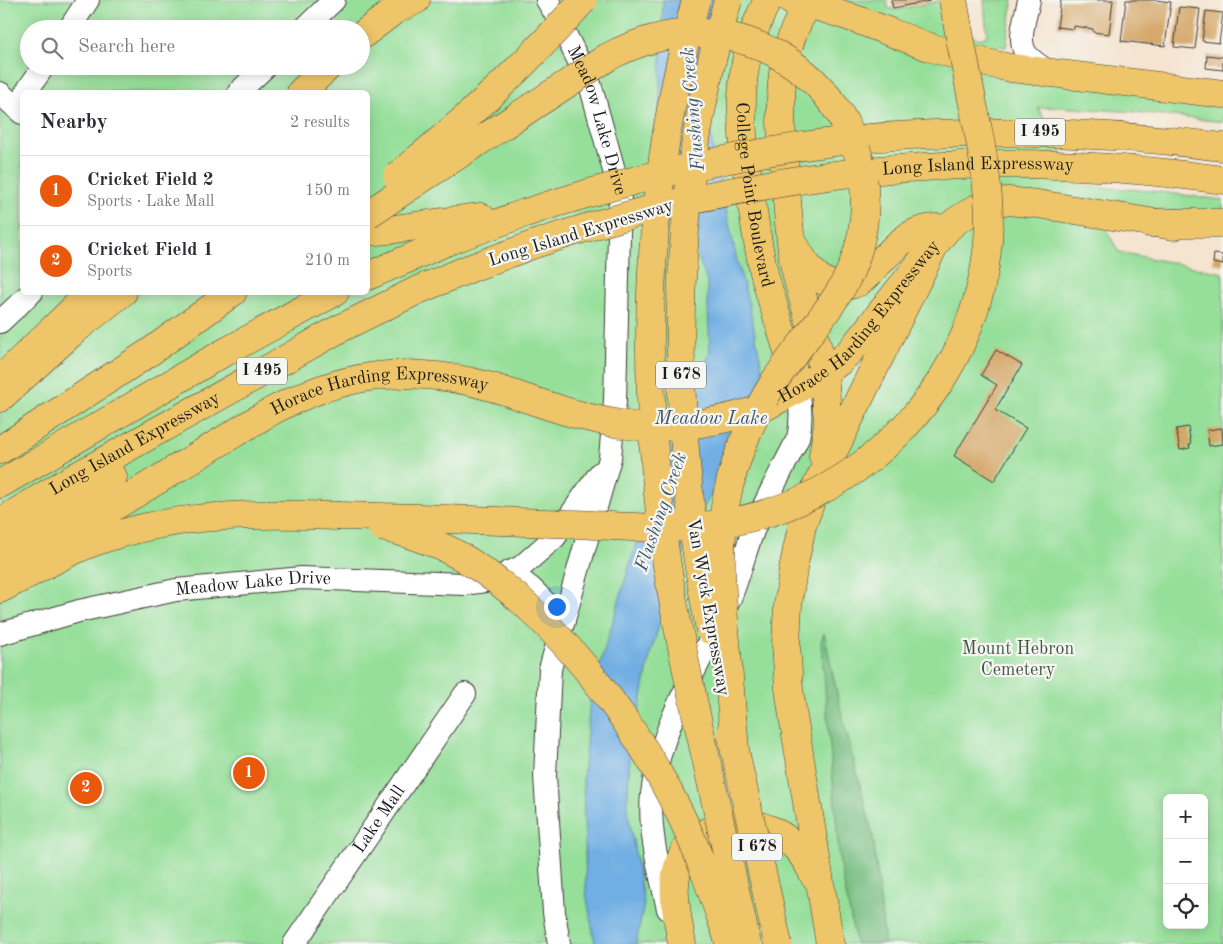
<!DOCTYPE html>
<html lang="en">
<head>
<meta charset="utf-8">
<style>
  body { margin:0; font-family:"Old Standard TT",serif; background:#f2f2f3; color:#2b2b33 }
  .controls { position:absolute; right:15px; bottom:15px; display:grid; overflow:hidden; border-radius:8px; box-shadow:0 2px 12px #0003 }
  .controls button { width:45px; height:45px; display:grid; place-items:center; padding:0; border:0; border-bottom:1px solid #e1e1e2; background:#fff; color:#2b2b33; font:25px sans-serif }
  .you { position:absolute; left:556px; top:606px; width:18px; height:18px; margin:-12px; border:4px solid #fff; border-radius:50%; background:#1a73e8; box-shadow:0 0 0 8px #1a73e833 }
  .badge { display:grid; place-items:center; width:32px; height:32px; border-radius:50%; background:#ea580c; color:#fff; font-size:16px; font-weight:700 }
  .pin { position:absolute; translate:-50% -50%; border:2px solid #fff; box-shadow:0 1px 5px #0006 }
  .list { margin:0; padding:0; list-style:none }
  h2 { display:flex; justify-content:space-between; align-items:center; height:65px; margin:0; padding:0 20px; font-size:21px }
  h2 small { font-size:16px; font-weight:400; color:#7c7c81 }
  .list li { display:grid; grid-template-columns:32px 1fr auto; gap:15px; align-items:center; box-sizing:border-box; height:70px; padding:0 20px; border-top:1px solid #e1e1e2 }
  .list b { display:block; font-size:19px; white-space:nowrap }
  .list p { margin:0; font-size:16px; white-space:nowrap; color:#7c7c81 }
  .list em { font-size:16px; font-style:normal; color:#7c7c81 }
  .icon { flex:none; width:28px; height:28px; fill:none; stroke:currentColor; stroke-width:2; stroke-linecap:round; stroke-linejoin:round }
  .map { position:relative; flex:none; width:1223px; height:944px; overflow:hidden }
  .search { position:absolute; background:#fff; box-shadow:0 2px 12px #0003; left:20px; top:20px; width:350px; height:55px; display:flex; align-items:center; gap:12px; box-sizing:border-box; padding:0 18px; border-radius:28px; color:#7c7c81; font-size:19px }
  .panel { position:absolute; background:#fff; box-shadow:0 2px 12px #0003; left:20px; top:90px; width:350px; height:205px; border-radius:8px }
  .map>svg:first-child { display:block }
  .green { fill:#96df9a; stroke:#597e5b; fill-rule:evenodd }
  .forest { fill:#78be82; stroke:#4a6d4f }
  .water { fill:#70aee3; stroke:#466580 }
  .building { fill:#d5a86a }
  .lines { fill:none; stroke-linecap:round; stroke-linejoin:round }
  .minor-casing { stroke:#3d3a37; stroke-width:24 }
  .major-casing { stroke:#3d3a37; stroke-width:29 }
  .highway-casing { stroke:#3d3a37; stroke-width:29 }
  .minor { stroke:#fff; stroke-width:22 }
  .major { stroke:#eec569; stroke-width:28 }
  .highway { stroke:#eec569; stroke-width:28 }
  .major-bridge-casing { stroke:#3d3a37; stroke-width:29; stroke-linecap:butt }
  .highway-bridge-casing { stroke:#3d3a37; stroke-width:29; stroke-linecap:butt }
  .major-bridge { stroke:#eec569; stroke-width:28 }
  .highway-bridge { stroke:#eec569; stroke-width:28 }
  .labels { text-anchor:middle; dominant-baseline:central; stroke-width:4.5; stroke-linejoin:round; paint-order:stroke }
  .shield { fill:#f6f6f2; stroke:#5d5d5c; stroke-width:1 }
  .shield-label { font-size:16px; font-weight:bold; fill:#1c1c1c }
  .street-label { font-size:18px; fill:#1c1c1c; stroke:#f6f6f2 }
  .park-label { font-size:18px; fill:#415642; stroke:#f6f6f2 }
  .water-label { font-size:19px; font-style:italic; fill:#3e566c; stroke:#f6f6f2 }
</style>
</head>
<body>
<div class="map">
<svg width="1223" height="944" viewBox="0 0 1223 944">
  <rect width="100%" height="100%" fill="#f6f6f2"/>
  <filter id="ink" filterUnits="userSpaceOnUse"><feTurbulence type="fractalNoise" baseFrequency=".02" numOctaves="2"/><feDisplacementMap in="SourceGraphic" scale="10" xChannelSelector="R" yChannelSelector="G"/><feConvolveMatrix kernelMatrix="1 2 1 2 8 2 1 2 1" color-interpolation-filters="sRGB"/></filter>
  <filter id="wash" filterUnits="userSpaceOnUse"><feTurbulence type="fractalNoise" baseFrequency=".0096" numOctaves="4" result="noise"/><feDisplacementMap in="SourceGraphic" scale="20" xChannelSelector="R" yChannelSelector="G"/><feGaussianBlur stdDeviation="1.12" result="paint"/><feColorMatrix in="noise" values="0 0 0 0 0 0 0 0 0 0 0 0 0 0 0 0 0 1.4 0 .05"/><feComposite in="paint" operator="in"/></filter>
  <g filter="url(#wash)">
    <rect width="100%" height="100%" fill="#f5e4d0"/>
    <path class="green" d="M0,0H887L888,8L897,10L943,0L953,28L979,39L987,36L984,0H1013L1006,47L997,46L995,55L876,35L1223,105V122L1137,112L1059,107L1038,108L1081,186L1153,191L1223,200V213L1155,210L1089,200L1119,252L1223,273V944H0ZM29,29H361V66H29ZM22,92H368V292H22ZM1167,798H1204V925H1167Z"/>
    <path class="forest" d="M824,633L840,707L873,836L885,944H856L840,865L821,642Z"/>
    <path class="water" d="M663,0H715L703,69L713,148L737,261L749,304L763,373L733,451L685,546L651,651L630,758L627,807L644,904L636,944H595L586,893L583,778L590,698L629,567L682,404L710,354L707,282L665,163L659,117Z"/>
    <g id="blocks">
      <g class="building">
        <path d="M891,0H930V1L893,8Z"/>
        <path d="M1061,0H1113L1109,34L1093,32V29L1074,26V29L1057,27Z"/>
        <path d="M1126,0H1155L1171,2L1165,46L1121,41Z"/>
        <path d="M1179,7L1200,9L1195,49L1174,47Z"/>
        <path d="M1206,11L1223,13L1219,43L1202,41Z"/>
        <path d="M1207,55L1223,57V70L1206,68Z"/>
        <path d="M1214,254L1223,255V265L1213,263Z"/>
        <path d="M996,350L1022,365L995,410L1026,428L994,481L954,456L997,385L981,375Z"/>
        <path d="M1188,427L1191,444L1189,445L1190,448L1180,450L1176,429Z"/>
        <path d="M1222,428L1223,444L1209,446L1207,430Z"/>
      </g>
    </g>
  </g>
  <g filter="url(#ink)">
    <use href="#blocks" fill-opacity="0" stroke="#3d3a37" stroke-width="1"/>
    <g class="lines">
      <defs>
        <g id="minor">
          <path id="s1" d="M547,0L555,13L590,84L620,192L615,401L610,458L550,669L545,776L554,912L559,944"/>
          <path d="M1029,0C1026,16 1016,41 1027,55C1033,62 1041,67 1049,72"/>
          <path d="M69,29L88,0"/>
          <path d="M304,29L334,0"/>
          <path d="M26,92L44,66"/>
          <path d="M239,92L266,66"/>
          <path d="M0,93L22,113"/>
          <path d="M0,322L32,292"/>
          <path d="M510,572L531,588L564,621"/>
          <path id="s2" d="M0,634L79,611L176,590L302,578L464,584L492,580L521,567L555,537L600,473"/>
          <path d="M668,909C660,872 648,832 652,794C660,725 699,666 727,605C739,580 744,552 755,526C767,496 784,467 798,438C802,421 801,406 798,390"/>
          <path id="s3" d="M294,944L465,694"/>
        </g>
        <g id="major">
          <path id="s4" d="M768,0C733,64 740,125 750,193C755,222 758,251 766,280C775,313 787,345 795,378"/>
          <path d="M790,0C839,10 885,31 932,48C958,56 984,63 1011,68L1223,94"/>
          <path d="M811,0C774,51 779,114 785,174C787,202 789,230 793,258C800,297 816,334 824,373"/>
          <path d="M361,36L395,10L416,0"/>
          <path d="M301,92L329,66"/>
          <path d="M794,244C808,270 826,296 859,282C888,259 906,221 947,229"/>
          <path d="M0,380L91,292"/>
          <path id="s5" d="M763,408L810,382L839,362L852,349L947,229L956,221L977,208L991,202L1008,201L1038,204L1174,226"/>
          <path id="s6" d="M0,576L263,416C340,372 409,363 495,388"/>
        </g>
        <g id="highway">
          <path d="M857,139C979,128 1101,131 1223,147"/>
          <path id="s7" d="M866,171C907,168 947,165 988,164C1066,163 1145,169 1223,180"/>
          <path d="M1150,223H1223"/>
          <path d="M368,232C406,229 443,221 481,217"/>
          <path d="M368,276L451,240L525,213"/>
          <path d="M0,398L75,330L123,292"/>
          <path d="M0,450L150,352L233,292"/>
          <path d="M823,456L828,423L824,373"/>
          <path d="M0,484L218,356L335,292"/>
          <path id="s8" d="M0,522L70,480L339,329L418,290L471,268L535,244"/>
          <path d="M0,548L113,477"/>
          <path d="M0,589C35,572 66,551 103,539C181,513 256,513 337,516"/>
          <path d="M682,944C677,914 668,883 683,854C689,842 702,833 715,828C759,814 796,835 814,876"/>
          <path d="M830,944L793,716L789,689L786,644L788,605L793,569L802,526L816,487L934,246"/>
        </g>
      </defs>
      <use href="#minor" class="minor-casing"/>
      <use href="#major" class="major-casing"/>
      <use href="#highway" class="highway-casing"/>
      <use href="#minor" class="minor"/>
      <use href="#major" class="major"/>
      <use href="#highway" class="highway"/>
      <defs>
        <path id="major-bridge" d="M495,388C538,402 582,419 627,425C673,431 720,422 763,408"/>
        <g id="highway-bridge">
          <path d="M696,0C648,172 639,353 662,529C669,587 681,643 693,700C711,781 729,863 747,944"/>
          <path d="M397,176C464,122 527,64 583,0"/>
          <path d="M525,213C633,177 744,152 857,139"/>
          <path d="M368,214L608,57C665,27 723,24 780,56C813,75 838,104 853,140C873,190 867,249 838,294C818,325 794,352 774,382C753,416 737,452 728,491C717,540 721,591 726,641C729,677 732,714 735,750"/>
          <path d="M535,244C572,232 610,220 648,210C720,191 793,180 866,171"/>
          <path d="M337,516C416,517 495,521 574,524C619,526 665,531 711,525C863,507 986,378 989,223C989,186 982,150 975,114C967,76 960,38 953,0"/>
          <path d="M382,527C413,534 443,545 470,562C557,617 637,725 681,816C701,857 715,901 730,944"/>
          <path d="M710,630C669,423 667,204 728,0"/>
          <path d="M731,733L778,944"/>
        </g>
      </defs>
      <use href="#major-bridge" class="major-bridge-casing"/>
      <use href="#highway-bridge" class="highway-bridge-casing"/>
      <use href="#major-bridge" class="major-bridge"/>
      <use href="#highway-bridge" class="highway-bridge"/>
    </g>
  </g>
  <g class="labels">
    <g class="shield">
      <rect x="1015" y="118.5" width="50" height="27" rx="4"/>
      <rect x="237" y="357.5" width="50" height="27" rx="4"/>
      <rect x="656" y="361.5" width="50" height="27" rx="4"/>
      <rect x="732" y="833.5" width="50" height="27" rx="4"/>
    </g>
    <g class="shield-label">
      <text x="1040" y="132">I 495</text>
      <text x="262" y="371">I 495</text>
      <text x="681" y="375">I 678</text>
      <text x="757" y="847">I 678</text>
    </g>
    <g class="street-label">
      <text stroke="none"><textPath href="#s1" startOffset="131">Meadow Lake Drive</textPath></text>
      <text stroke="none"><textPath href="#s7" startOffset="112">Long Island Expressway</textPath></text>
      <text stroke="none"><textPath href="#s4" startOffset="200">College Point Boulevard</textPath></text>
      <text transform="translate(581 233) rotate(-17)">Long Island Expressway</text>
      <text stroke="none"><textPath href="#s5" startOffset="131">Horace Harding Expressway</textPath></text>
      <text stroke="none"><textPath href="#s6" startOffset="430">Horace Harding Expressway</textPath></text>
      <text stroke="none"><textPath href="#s8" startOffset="156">Long Island Expressway</textPath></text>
      <text stroke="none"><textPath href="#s2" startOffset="259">Meadow Lake Drive</textPath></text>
      <text transform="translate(708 607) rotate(80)">Van Wyck Expressway</text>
      <text stroke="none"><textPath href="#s3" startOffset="151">Lake Mall</textPath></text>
    </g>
    <g class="park-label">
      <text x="1018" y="649">Mount Hebron<tspan x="1018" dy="21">Cemetery</tspan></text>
    </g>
    <g class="water-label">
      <text transform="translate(694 109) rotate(-95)">Flushing Creek</text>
      <text x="711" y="419">Meadow Lake</text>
      <text transform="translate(662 512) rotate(-71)">Flushing Creek</text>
    </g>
  </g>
</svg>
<div class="controls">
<button>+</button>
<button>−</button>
<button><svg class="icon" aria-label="locate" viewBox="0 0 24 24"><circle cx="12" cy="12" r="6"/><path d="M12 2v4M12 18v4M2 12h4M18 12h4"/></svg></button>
</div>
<div class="you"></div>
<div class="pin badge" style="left:249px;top:773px">1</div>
<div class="pin badge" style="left:86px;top:788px">2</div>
<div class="search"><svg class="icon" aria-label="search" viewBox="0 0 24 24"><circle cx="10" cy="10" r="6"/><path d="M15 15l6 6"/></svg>Search here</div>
<section class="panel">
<h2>Nearby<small>2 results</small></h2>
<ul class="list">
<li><span class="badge">1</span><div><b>Cricket Field 2</b><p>Sports · Lake Mall</p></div><em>150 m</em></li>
<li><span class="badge">2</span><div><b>Cricket Field 1</b><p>Sports</p></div><em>210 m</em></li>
</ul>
</section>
</div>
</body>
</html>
